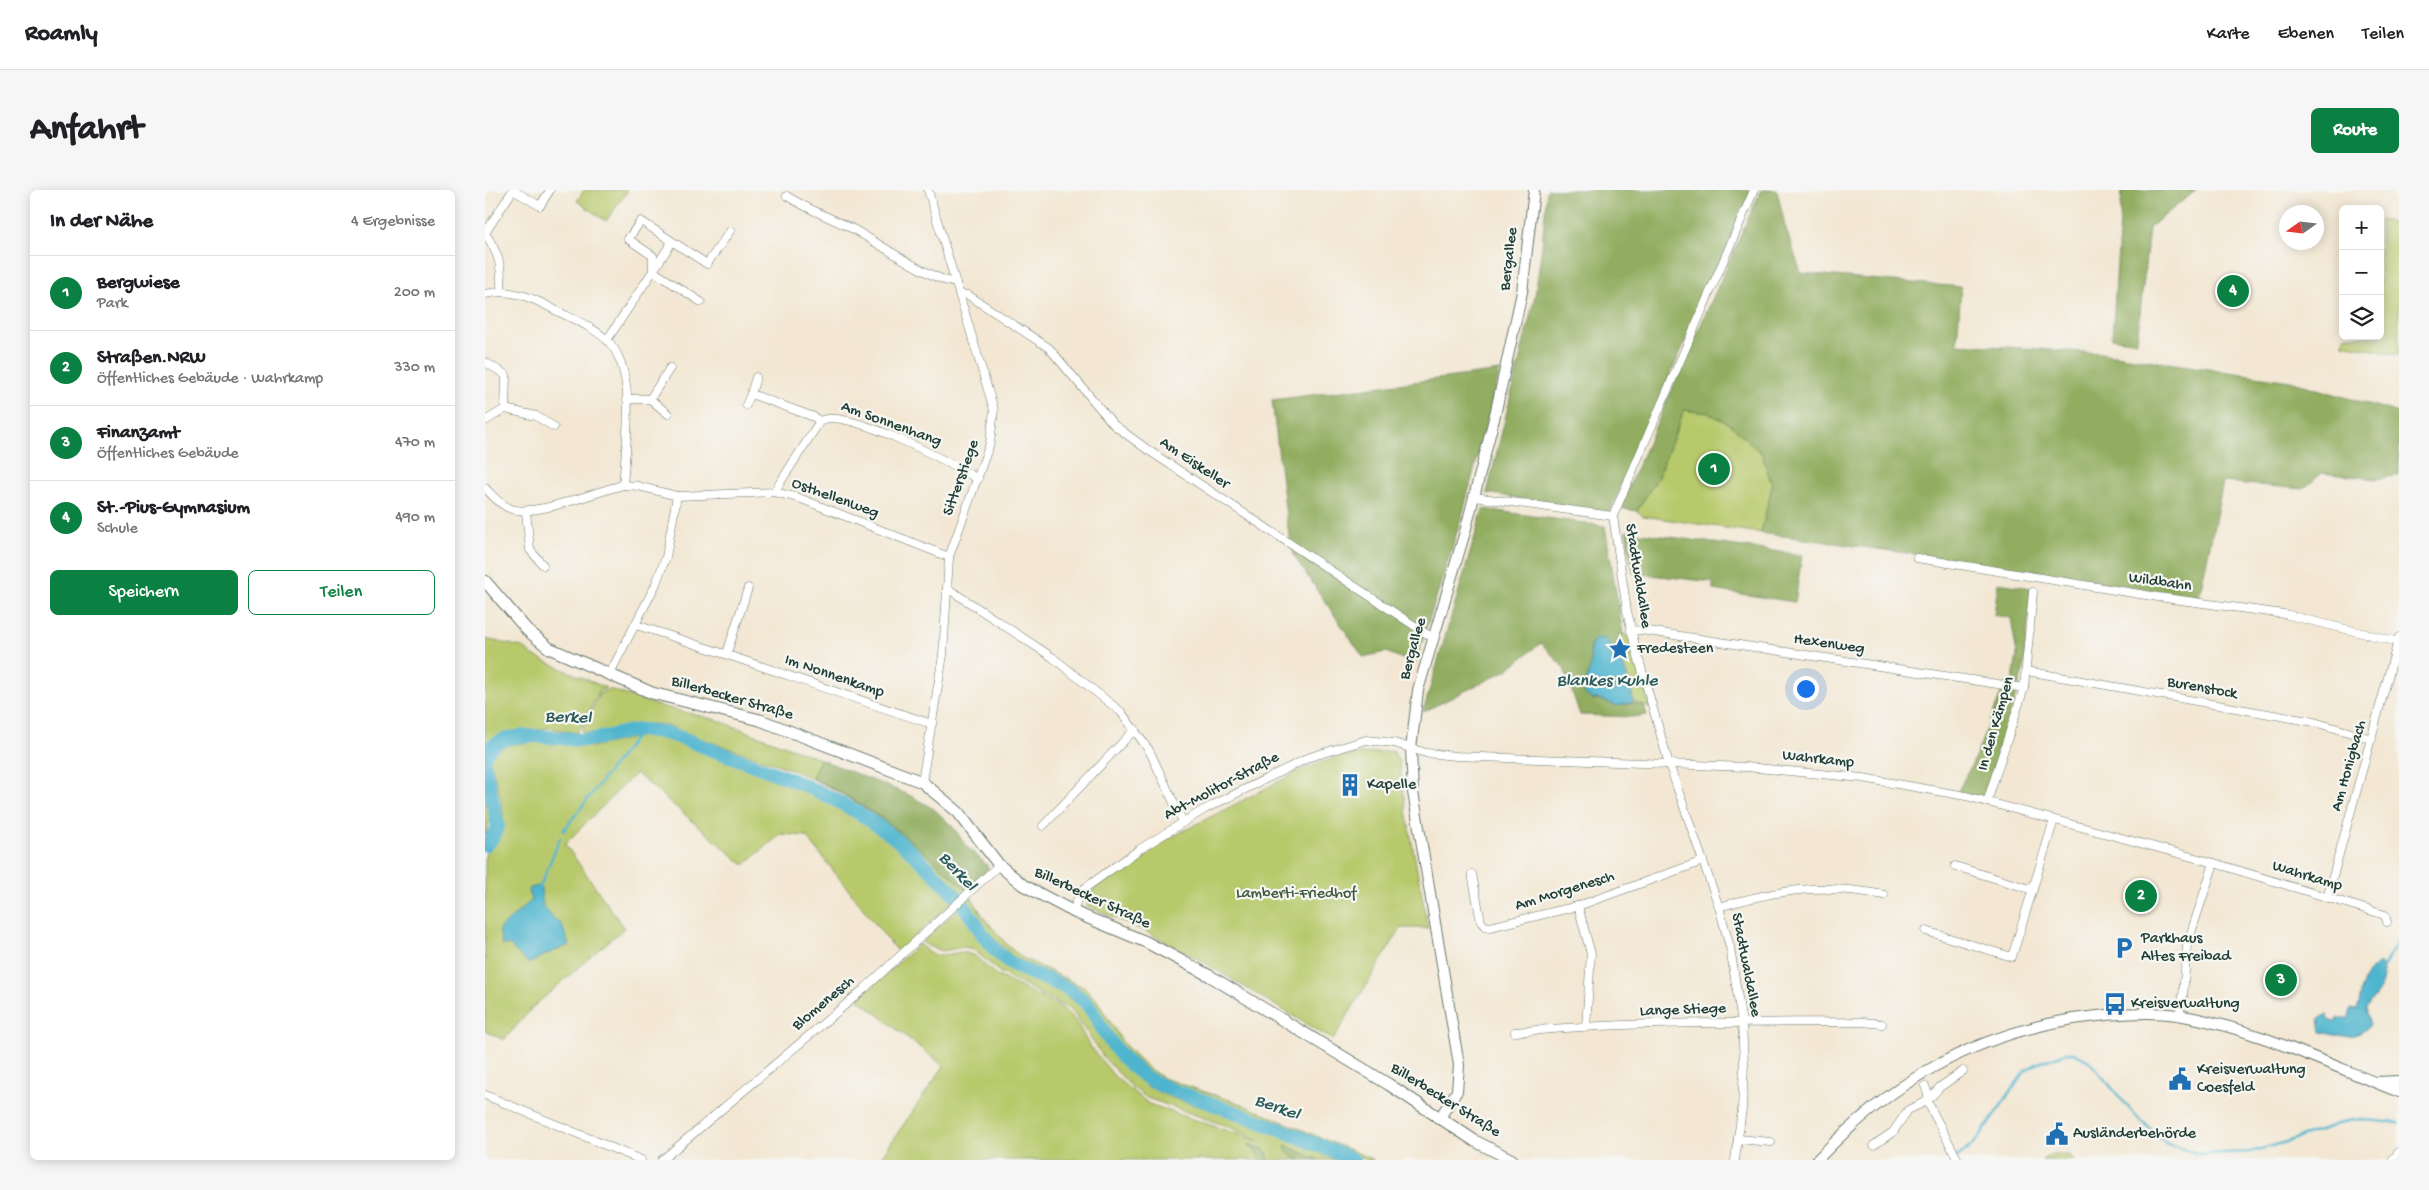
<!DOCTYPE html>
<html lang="de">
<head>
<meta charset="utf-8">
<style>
  body { margin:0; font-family:"Gochi Hand",sans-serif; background:#f6f6f6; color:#202124 }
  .controls { position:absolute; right:15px; top:15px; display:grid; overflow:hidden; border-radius:8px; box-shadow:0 2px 12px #0003 }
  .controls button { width:45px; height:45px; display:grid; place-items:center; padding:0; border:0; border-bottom:1px solid #e0e0e0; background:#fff; color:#202124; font:25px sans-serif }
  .compass { position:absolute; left:1794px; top:15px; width:45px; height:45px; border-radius:50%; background:#fff; box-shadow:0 2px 12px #0003; rotate:256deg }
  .you { position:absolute; left:1320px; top:498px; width:18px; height:18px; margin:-12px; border:4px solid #fff; border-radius:50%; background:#1a73e8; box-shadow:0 0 0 8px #1a73e833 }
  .badge { display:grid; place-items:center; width:32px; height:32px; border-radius:50%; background:#0b8043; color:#fff; font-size:16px; font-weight:700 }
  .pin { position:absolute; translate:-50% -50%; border:2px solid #fff; box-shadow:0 1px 5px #0006 }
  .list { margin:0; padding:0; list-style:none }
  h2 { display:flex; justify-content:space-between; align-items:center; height:65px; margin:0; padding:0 20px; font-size:21px }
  h2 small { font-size:16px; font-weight:400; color:#757577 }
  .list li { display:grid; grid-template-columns:32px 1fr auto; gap:15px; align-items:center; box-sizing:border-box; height:75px; padding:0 20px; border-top:1px solid #e0e0e0 }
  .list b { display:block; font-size:19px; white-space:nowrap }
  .list p { margin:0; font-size:16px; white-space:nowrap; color:#757577 }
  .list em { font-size:16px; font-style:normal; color:#757577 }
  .actions { display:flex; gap:10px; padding:15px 20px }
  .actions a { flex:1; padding:11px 0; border:1px solid #0b8043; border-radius:8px; text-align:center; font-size:18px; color:#0b8043 }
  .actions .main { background:#0b8043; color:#fff }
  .icon { flex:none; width:28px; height:28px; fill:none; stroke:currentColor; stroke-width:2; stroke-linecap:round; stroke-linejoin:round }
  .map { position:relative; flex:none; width:1914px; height:970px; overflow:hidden; border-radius:8px }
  header { display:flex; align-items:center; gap:30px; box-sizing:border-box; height:70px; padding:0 25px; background:#fff; border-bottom:1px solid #e0e0e0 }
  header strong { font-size:24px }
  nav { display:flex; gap:28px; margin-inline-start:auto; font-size:18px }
  .intro { display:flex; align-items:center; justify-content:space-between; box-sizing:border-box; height:120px; padding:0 30px }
  h1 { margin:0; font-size:35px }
  .button { padding:12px 22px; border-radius:8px; background:#0b8043; color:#fff; font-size:18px; font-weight:700 }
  main { display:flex; gap:30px; padding:0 30px }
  aside { flex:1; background:#fff; border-radius:8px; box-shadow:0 2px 12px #0003 }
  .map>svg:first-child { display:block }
  .green { fill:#b8c96c; stroke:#6c8350 }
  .forest { fill:#92ad60; stroke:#58754a }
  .water { fill:#50b5cf; stroke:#387982 }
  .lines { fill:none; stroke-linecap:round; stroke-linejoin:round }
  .stream { stroke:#50b5cf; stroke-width:2.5 }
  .river { stroke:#50b5cf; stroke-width:14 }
  .minor-casing { stroke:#69786c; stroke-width:9 }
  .tertiary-casing { stroke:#69786c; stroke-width:12 }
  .secondary-casing { stroke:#69786c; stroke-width:13 }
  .minor { stroke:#fff; stroke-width:8 }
  .tertiary { stroke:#fff; stroke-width:10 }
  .secondary { stroke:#fff; stroke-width:11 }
  .labels { text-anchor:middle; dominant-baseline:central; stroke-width:4.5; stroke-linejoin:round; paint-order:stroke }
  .street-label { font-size:16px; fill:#1f3d34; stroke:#f6f6f2 }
  .poi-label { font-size:16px; fill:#1f3d34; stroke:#f6f6f2; text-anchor:start }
  .park-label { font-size:16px; fill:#3e593f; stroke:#f6f6f2 }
  .water-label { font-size:18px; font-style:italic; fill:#2b5b5b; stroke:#f6f6f2 }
</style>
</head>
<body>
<header>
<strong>Roamly</strong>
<nav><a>Karte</a><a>Ebenen</a><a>Teilen</a></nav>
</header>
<div class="intro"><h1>Anfahrt</h1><a class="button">Route</a></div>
<main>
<aside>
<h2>In der Nähe<small>4 Ergebnisse</small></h2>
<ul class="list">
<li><span class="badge">1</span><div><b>Bergwiese</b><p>Park</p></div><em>200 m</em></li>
<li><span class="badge">2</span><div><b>Straßen.NRW</b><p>Öffentliches Gebäude · Wahrkamp</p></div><em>330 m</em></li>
<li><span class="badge">3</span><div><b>Finanzamt</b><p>Öffentliches Gebäude</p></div><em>470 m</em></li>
<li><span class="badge">4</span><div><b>St.-Pius-Gymnasium</b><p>Schule</p></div><em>490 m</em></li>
</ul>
<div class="actions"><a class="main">Speichern</a><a>Teilen</a></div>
</aside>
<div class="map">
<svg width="1914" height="970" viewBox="0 0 1914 970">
  <rect width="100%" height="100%" fill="#f6f6f2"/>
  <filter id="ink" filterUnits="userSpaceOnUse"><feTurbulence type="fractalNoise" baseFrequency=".02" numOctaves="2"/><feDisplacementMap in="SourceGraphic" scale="10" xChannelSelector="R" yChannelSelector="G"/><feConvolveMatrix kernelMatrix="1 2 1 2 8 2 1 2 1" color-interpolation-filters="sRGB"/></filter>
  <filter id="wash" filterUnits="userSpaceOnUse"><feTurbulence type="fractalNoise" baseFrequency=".0096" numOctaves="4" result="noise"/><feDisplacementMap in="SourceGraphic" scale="20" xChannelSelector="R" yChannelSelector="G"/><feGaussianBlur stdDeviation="1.12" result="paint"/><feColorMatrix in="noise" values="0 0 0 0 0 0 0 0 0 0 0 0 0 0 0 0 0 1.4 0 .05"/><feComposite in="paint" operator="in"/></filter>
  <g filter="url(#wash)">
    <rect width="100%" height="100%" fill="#f3e7d3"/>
    <g class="green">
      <path d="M99,0H143L121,31L92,11Z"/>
      <path d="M1895,30L1914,33V165L1858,154L1859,146H1895Z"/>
      <path d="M1199,220L1224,223L1246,235L1277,264L1287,296L1276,343L1158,326L1152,321L1173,287Z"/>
      <path d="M1138,444L1145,447L1165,518L1148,512C1146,493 1138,474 1129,458Z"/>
      <path d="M0,449L38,457L48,466L121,498L114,501L92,543L64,538L24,544L0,552Z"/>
      <path d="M124,499L171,515L232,530L335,569L327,588C390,618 430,654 481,699L476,704C427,647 366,601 294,575C257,562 220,551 183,536C145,528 129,544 97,543L98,535L115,503Z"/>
      <path d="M158,546C185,548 212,561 238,570C294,590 351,609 400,645C425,664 446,688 468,711L415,760L410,759L321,646L296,644L259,675L151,583L80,654L139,738L48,817L19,850L0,841V664C27,640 18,619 10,588C7,578 4,571 7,561L13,556L56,551L78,552L106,557Z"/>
      <path d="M908,561L914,572L922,626L943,738H916L848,850L715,770L660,741L602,716L605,702L679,651L818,579L855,566Z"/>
      <path d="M0,602L5,630L0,646Z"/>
      <path d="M486,707L499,728L525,758L538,768L600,798L611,809L638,853L663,878L678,888L751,912L889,970H881L749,915L689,896L670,887L635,856L607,811L597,801L527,766L506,745L481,711Z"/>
      <path d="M474,718L510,767L535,783L579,804L598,818L626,863L663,897L687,908L746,926L852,970H834L800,956L807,966L815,970H784L782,962L764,956L773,965L774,970H394L459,876L373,809L434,754L444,763L455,766L476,762L489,765L511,785L577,818L591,831L604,855L630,887L664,914L778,953L744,937L662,908L647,897L619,868L587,821L514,782L488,759L479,757L458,761L445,757L437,752Z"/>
      <path d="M1566,965H1584L1590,970H1557Z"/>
    </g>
    <g class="forest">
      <path d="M1062,0H1267L1124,324L1002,303L1050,106L1057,56Z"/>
      <path d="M1276,0H1292L1300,36L1316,83L1476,97L1472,154L1615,163L1805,191L1914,223V285L1892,289L1837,283L1818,299L1738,292L1714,408L1559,382L1276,343L1287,296L1277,264L1246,235L1224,223L1199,220L1173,287L1152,321L1134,318Z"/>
      <path d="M1637,0H1711L1664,38L1652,152L1627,148Z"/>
      <path d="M1015,181L977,326L930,474L901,462L878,467L809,366L802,334L787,210Z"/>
      <path d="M998,319L1120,336L1138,444L1129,458L1119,448L1105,456L1106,475L1099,497L1100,504L1106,509C1116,509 1122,513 1131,515C1142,517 1143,510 1159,516L1162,525L1148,527L1095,525L1079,478L1056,453L1022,480L938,522Z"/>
      <path d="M1141,341L1317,365L1310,412L1228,400V392L1148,383Z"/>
      <path d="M1513,393L1546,398L1539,478L1499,609L1473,601L1490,568L1520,494H1527L1532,465L1526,428L1509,425Z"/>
      <path d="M335,569L424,605L449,619L468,637L483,658L503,676V679L481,699C431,654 389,617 327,588Z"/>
      <path d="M763,954L779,959L784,970H774L771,961Z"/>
      <path d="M800,955L834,970H815L802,963Z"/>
    </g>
    <g class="water">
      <path d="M1119,448C1136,465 1145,489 1148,512L1132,516L1115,509H1106L1100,504L1099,497L1106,475L1105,456L1110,449Z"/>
      <path d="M53,696L56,698L58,716L68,728L76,733L84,755L60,765L44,774L24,755H17L14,739L47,710L44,702L45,698Z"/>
      <path d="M1895,773C1906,793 1891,802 1881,818L1885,835C1871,851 1853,846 1836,842L1834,829L1842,824L1843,830L1852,832L1853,828H1864L1865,819L1872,820C1879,799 1873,786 1895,773Z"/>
    </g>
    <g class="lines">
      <g class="stream">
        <path d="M0,555L4,556"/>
        <path d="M78,641L156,540"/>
        <path d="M55,697L75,648"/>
        <path d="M1898,777L1914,750"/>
        <path d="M1468,970L1484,958L1495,946L1540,881L1551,874L1581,863H1589L1604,871L1649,924L1682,954L1714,964L1765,962L1801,952L1867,929L1914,933"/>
      </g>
      <g class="river">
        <path d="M0,565C15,536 69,548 95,550C115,551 136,541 156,540C181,540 206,552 230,561C307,588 380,615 439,674C453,688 470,703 481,719C492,734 500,752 514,764C538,787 576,788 599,811C611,823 616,840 627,854C634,864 646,876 655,883C677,900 705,905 730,915C777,932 823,950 868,970"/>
        <path d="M0,576L13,636L6,650L0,655"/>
      </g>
    </g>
  </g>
  <g filter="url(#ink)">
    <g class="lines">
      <defs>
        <g id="minor">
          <path d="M28,0L55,16L65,0"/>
          <path d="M302,6C322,19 346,28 368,39C395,54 444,89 471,93"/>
          <path d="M0,43C14,64 17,76 16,100"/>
          <path d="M0,43L28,0"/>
          <path d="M187,52L168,81V66L143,49L156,31L222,74L245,41"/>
          <path d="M0,104C28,98 48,108 72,121C88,129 108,137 122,150C153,180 141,255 138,295C112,301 46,329 24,318C14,314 7,305 0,298"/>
          <path d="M475,104L483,105L564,158L629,235L663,260L948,448"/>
          <path d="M122,150L168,81L216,112"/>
          <path d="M0,172L21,185L20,219"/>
          <path d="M266,204L271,187"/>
          <path d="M142,209H165L183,224"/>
          <path d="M165,209L185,178"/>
          <path d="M261,215L266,204L329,227L335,231"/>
          <path d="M0,231L20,219L51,226L69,237"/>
          <path d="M138,295L153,296L192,306L289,302L314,308L464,367"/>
          <path d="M289,302L335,231C360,216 467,274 493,289"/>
          <path d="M990,307L1128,326"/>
          <path d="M41,322L45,360L58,375"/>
          <path d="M1432,368L1673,407L1799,424L1914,452"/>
          <path d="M462,398L567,467L636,522L664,560L698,632"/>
          <path d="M151,435C250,466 348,502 447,534"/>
          <path d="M1146,441L1156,440L1539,498"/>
          <path d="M242,463L263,398"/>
          <path d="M1541,481L1829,532L1887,549"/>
          <path d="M124,485L170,396L181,367L192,306"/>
          <path d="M437,592L458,465L464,367L505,253L509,220L443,0"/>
          <path d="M1502,612L1539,498L1548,402"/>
          <path d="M558,636L650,539"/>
          <path d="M1470,676L1548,700"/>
          <path d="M987,684L996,732L1000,736L1005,737L1093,716L1218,671"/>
          <path d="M1842,708L1914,447"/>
          <path d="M1093,716L1106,764L1101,837"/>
          <path d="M1234,717C1296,699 1336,693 1399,705"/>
          <path d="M589,722L591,712L600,698L655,659L720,619L825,567L881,550L909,553L941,563L971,566L1261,577L1378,588L1481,606L1729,673L1900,725L1902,732"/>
          <path d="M1441,741L1527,767L1569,630"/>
          <path d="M1694,825L1698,806L1702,755L1729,673"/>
          <path d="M1030,842C1145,831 1262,833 1378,832L1397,834"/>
          <path d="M1440,896L1443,904L1442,911L1473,970"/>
          <path d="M0,905L156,970"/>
          <path d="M1253,949L1286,952"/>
          <path d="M1389,955L1408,942L1423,920L1442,911L1455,897L1478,881"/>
          <path d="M177,970L379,799L514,675"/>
          <path d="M1250,970L1257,919L1259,873L1257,833L1245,757L1234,717L1184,574L1150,456L1142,421L1128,326L1269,0"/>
          <path d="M1908,970L1914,962"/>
        </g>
        <g id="tertiary">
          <path d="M1893,892L1914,891"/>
          <path d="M954,929L972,901L974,875L928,602L926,559L933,500L980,342L1010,225L1037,102L1049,0"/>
          <path d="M1332,970C1405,893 1483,847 1588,829C1622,824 1659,820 1693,825C1770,838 1842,874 1914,902"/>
        </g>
        <path id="secondary" d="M0,391L42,440L64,458L167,503L275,530L437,592L473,622L514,675L538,695L589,722L661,752L725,786L903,894L990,951L1027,970"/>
      </defs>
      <use href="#minor" class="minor-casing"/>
      <use href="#tertiary" class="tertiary-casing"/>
      <use href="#secondary" class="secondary-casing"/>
      <use href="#minor" class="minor"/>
      <use href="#tertiary" class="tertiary"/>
      <use href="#secondary" class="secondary"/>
    </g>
  </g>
  <defs>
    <symbol id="sight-bare" viewBox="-9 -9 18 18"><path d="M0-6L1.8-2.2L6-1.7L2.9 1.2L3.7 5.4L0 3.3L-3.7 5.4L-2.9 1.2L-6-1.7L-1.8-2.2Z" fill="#1f6fb2" stroke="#f6f6f2" stroke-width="2.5" paint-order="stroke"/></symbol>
    <symbol id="building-bare" viewBox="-9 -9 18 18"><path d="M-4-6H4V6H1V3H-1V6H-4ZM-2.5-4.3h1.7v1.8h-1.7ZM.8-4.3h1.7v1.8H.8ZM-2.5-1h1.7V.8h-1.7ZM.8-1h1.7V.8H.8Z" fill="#1f6fb2" stroke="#f6f6f2" stroke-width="2.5" paint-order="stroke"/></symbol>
    <symbol id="parking-bare" viewBox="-9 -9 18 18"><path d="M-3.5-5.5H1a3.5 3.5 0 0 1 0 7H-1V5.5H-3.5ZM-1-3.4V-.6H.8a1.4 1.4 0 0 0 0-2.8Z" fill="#1f6fb2" stroke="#f6f6f2" stroke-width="2.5" paint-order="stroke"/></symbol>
    <symbol id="bus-bare" viewBox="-9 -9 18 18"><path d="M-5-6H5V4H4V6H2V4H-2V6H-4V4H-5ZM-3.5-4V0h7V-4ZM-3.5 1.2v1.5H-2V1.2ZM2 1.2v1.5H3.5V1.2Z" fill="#1f6fb2" stroke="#f6f6f2" stroke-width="2.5" paint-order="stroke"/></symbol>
    <symbol id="civic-bare" viewBox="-9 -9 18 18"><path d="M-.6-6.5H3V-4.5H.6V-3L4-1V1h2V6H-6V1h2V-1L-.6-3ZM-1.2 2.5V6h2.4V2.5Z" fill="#1f6fb2" stroke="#f6f6f2" stroke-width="2.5" paint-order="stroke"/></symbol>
  </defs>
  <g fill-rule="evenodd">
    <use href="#sight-bare" x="1119" y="443" width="32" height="32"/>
    <use href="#building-bare" x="849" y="579" width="32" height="32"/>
    <use href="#parking-bare" x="1623" y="742" width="32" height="32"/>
    <use href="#bus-bare" x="1614" y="798" width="32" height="32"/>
    <use href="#civic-bare" x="1679" y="873" width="32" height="32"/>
    <use href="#civic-bare" x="1556" y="928" width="32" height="32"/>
  </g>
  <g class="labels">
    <g class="street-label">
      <text transform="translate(1025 69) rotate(-83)">Bergallee</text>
      <text transform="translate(406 235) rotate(20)">Am Sonnenhang</text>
      <text transform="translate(709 274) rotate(34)">Am Eiskeller</text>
      <text transform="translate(477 288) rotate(-70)">Sitterstiege</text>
      <text transform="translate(350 309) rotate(20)">Osthellenweg</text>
      <text transform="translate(1152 386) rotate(81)">Stadtwaldallee</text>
      <text transform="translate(1675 393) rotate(8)">Wildbahn</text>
      <text transform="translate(1344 455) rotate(8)">Hexenweg</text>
      <text transform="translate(929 459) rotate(-74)">Bergallee</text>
      <text transform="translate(349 487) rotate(19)">Im Nonnenkamp</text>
      <text transform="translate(1717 499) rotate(10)">Burenstock</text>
      <text transform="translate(247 509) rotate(16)">Billerbecker Straße</text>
      <text transform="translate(1512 534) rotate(-74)">In den Kämpen</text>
      <text transform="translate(1333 570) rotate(6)">Wahrkamp</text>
      <text transform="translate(1865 576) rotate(-74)">Am Honigbach</text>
      <text transform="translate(737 597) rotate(-28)">Abt-Molitor-Straße</text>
      <text transform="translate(1822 687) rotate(17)">Wahrkamp</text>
      <text transform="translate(1080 702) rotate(-17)">Am Morgenesch</text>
      <text transform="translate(607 709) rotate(25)">Billerbecker Straße</text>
      <text transform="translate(1260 775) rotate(79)">Stadtwaldallee</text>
      <text transform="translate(339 814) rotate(-40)">Blomenesch</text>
      <text transform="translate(1198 821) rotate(-2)">Lange Stiege</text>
      <text transform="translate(960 911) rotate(32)">Billerbecker Straße</text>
    </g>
    <g class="poi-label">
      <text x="1152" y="459">Fredesteen</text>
      <text x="882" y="595">Kapelle</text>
      <text x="1656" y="749">Parkhaus<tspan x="1656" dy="18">Altes Freibad</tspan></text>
      <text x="1646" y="814">Kreisverwaltung</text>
      <text x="1712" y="880">Kreisverwaltung<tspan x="1712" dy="18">Coesfeld</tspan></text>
      <text x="1588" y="944">Ausländerbehörde</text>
    </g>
    <g class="park-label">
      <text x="811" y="704">Lamberti-Friedhof</text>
    </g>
    <g class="water-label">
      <text x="1122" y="491">Blankes Kuhle</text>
      <text transform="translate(83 528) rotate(2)">Berkel</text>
      <text transform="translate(472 682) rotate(47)">Berkel</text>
      <text transform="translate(792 918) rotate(20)">Berkel</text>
    </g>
  </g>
</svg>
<div class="controls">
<button>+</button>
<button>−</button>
<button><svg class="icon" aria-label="layers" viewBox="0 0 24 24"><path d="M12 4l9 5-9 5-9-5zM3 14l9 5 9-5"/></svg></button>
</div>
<svg class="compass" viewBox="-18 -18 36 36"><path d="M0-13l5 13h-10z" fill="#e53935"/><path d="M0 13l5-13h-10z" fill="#757577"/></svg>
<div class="you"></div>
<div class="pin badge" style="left:1229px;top:279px">1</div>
<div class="pin badge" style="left:1656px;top:706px">2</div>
<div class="pin badge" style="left:1796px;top:790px">3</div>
<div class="pin badge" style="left:1748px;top:101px">4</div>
</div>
</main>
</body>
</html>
